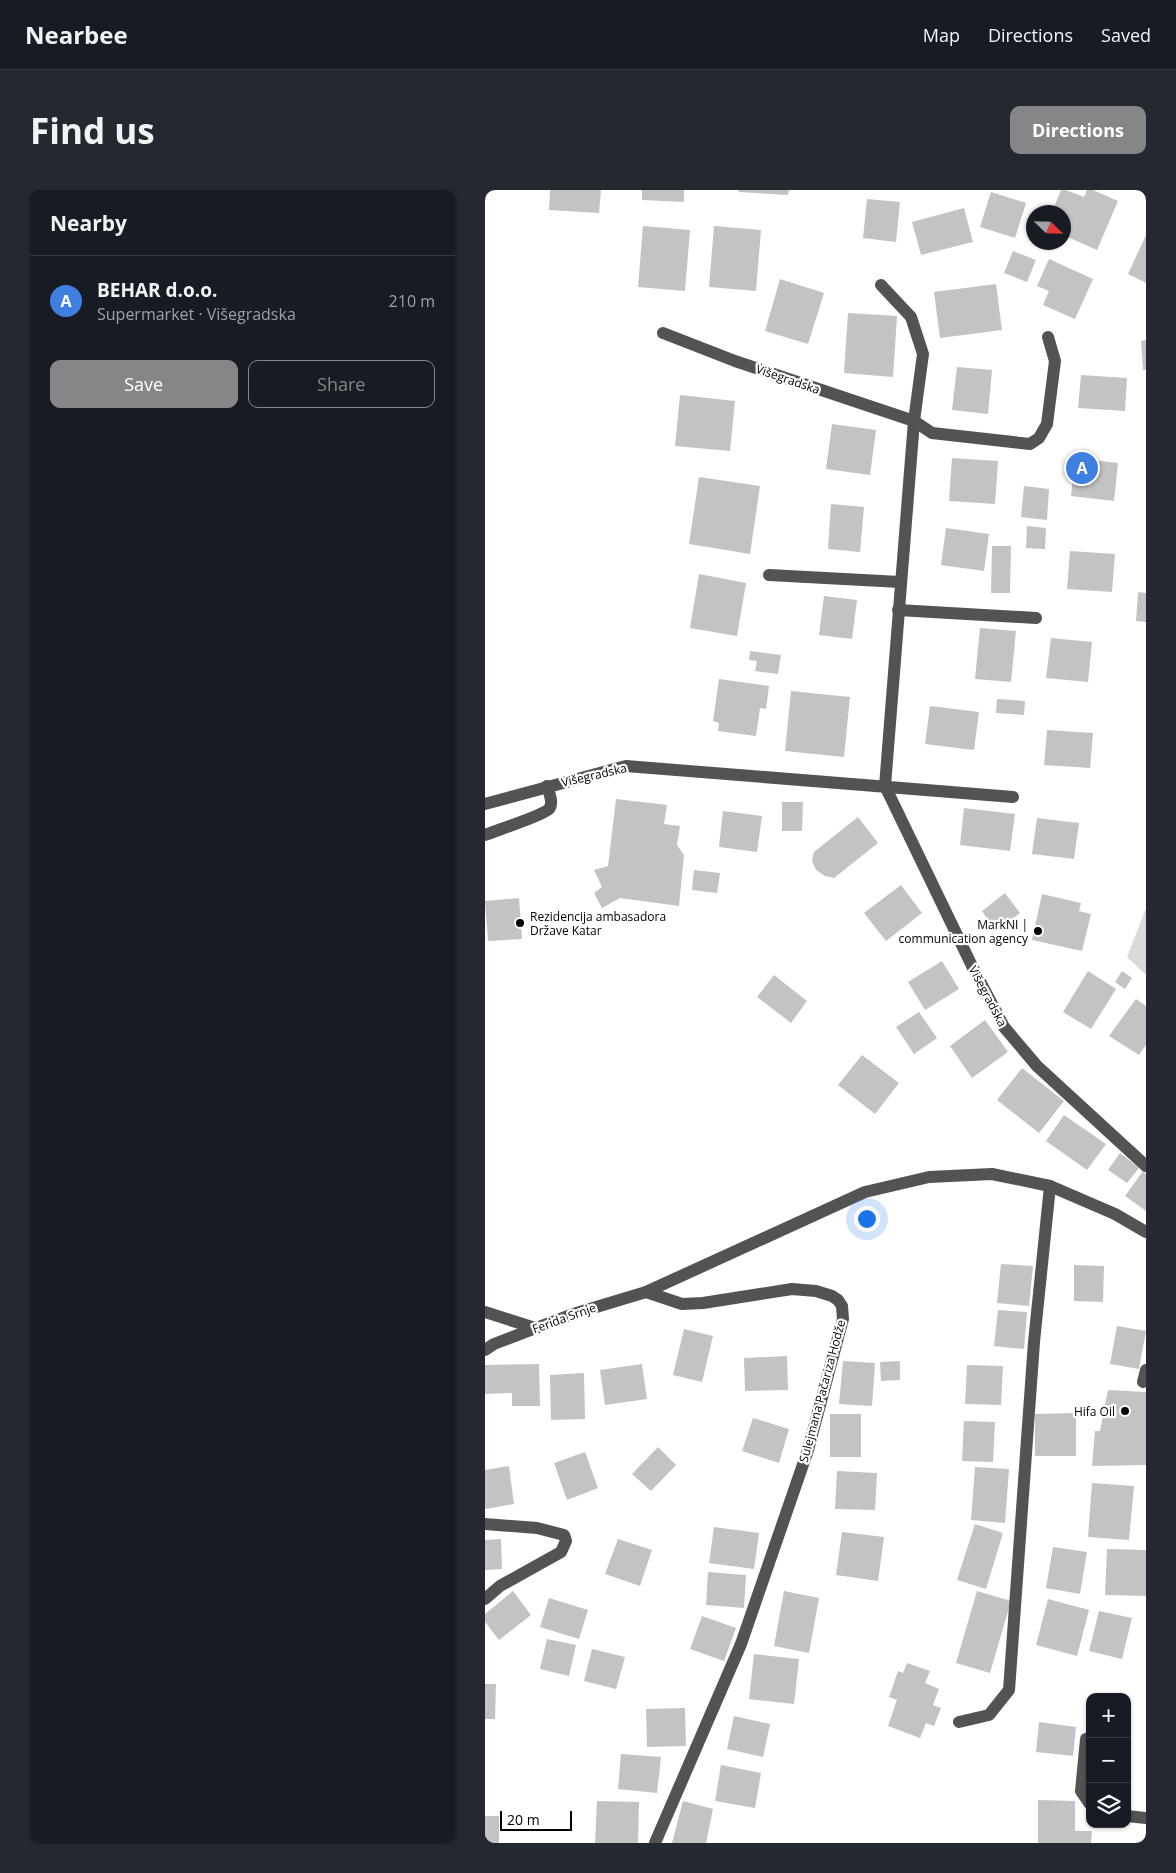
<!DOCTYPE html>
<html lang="en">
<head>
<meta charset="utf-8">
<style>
  body { margin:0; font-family:"Open Sans",sans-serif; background:#242831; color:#f1f3f6 }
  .controls { position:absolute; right:15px; bottom:15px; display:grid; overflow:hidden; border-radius:10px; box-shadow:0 1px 4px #0004 }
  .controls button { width:45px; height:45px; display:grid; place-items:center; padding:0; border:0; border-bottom:1px solid #363941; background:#171b24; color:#f1f3f6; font:25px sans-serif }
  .compass { position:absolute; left:541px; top:15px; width:45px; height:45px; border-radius:50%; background:#171b24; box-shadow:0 1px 4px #0004; rotate:113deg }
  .scale { position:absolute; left:15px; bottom:12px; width:72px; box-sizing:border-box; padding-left:5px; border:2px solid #000; border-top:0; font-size:14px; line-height:18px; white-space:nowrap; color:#000; -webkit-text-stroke:4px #fff; paint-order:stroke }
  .you { position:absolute; left:381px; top:1028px; width:18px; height:18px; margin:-12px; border:4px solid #fff; border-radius:50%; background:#1a73e8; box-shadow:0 0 0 8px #1a73e833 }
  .badge { display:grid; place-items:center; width:32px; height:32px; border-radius:50%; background:#858687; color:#fff; font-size:16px; font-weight:700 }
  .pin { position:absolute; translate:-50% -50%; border:2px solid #fff; box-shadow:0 1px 5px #0006 }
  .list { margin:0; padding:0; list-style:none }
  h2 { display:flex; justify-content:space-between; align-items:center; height:65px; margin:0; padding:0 20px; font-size:21px }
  h2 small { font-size:16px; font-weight:400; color:#9ea1a6 }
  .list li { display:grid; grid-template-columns:32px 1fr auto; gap:15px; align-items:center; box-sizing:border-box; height:90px; padding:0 20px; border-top:1px solid #363941 }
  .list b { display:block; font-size:19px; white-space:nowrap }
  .list p { margin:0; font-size:16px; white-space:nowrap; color:#9ea1a6 }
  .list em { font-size:16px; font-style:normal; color:#9ea1a6 }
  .actions { display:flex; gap:10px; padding:15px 20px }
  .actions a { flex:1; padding:11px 0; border:1px solid #858687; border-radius:10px; text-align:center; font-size:18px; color:#858687 }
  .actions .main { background:#858687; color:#fff }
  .icon { flex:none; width:28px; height:28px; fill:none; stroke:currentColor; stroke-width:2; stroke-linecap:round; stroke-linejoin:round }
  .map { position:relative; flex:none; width:661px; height:1653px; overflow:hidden; border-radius:10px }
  header { display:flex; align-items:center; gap:30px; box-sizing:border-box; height:70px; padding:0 25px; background:#171b24; border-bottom:1px solid #363941 }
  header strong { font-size:24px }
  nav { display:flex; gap:28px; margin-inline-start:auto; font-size:18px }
  .intro { display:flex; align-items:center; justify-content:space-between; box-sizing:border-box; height:120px; padding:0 30px }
  h1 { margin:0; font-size:35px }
  .button { padding:12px 22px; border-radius:10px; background:#858687; color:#fff; font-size:18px; font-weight:700 }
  main { display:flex; gap:30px; padding:0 30px }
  aside { flex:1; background:#171b24; border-radius:10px; box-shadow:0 1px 4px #0004 }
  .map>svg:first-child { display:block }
  .grass { fill:#dadada }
  .building { fill:#c3c3c3 }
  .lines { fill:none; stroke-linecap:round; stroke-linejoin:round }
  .minor { stroke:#535353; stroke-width:12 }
  .poi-dot { fill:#000; stroke:#fff; stroke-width:2 }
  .labels { text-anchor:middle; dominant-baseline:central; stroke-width:4.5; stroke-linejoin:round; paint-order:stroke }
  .street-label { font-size:12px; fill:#000; stroke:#fff }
  .poi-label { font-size:12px; fill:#000; stroke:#fff; text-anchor:end }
</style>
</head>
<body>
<header>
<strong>Nearbee</strong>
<nav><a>Map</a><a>Directions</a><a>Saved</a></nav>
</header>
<div class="intro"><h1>Find us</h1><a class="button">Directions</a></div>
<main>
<aside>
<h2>Nearby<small></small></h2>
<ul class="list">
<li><span class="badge" style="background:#3f7fe0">A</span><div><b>BEHAR d.o.o.</b><p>Supermarket · Višegradska</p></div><em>210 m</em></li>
</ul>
<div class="actions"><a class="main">Save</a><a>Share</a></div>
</aside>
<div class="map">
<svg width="661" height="1653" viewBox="0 0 661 1653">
  <rect width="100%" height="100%" fill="#fff"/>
  <path class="grass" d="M661,718V785L642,767Z"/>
  <g class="building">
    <path d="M65,0H116L114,23L64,20Z"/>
    <path d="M157,0H199V12L157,10Z"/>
    <path d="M254,0H304L303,5L254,2Z"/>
    <path d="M576,0H581L599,7L602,0H608L633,11L612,60L578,45V22H567Z"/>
    <path d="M506,2L541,13L530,48L495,37Z"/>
    <path d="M382,9L415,12L411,52L378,48Z"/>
    <path d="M479,18L488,52L436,65L427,32Z"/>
    <path d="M158,36L205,40L200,101L153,97Z"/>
    <path d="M229,36L276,40L271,101L224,97Z"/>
    <path d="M661,45V93L643,84Z"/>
    <path d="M528,61L551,70L542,92L519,83Z"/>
    <path d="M564,69L608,89L590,129L558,115L564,101L552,96Z"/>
    <path d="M295,89L339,103L323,154L280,141Z"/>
    <path d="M511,94L517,140L455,148L449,102Z"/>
    <path d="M363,123L412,126L408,187L359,183Z"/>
    <path d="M661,150V180H658L656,151Z"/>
    <path d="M472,177L507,180L503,224L467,220Z"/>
    <path d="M596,185L642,188L640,221L593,218Z"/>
    <path d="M195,205L250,211L245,261L190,256Z"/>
    <path d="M347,234L391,240L385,285L341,279Z"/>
    <path d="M467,268L513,271L510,314L464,311Z"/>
    <path d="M590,268L633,273L629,311L586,306Z"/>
    <path d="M214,287L275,296L265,364L204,354Z"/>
    <path d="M539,296L564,299L562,330L536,327Z"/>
    <path d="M346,314L379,317L375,362L343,359Z"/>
    <path d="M542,336L561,338L560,359L541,358Z"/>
    <path d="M461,338L504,344L499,381L456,375Z"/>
    <path d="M507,356H526L525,403H506Z"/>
    <path d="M585,361L630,364L627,402L582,399Z"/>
    <path d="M214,384L261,393L252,446L205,438Z"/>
    <path d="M653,402L661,403V432L651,431Z"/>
    <path d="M339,406L372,410L367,449L334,445Z"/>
    <path d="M495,438L531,441L526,492L490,489Z"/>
    <path d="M566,448L607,452L603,492L561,488Z"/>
    <path d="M265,461L296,465L293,484L270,481L272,471L264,470Z"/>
    <path d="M234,489L284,496L281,519L275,518L271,546L233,541L234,533L228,531Z"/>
    <path d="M306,501L365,507L359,567L300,561Z"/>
    <path d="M512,509L540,511L539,525L511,523Z"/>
    <path d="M445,516L494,522L489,560L440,554Z"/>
    <path d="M562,540L608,543L605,578L559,575Z"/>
    <path d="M131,609L182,615L179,634L195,636L192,655L199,665L194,716L135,708L117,718L109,703L117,697L109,680L123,676Z"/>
    <path d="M297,612H318L317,641H297Z"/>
    <path d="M479,618L530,624L525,661L475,655Z"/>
    <path d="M238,621L277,626L272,662L234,657Z"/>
    <path d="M373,627L393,653L349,688L340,686L331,680L327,671L329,662Z"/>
    <path d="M552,628L594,633L589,669L547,664Z"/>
    <path d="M209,680L235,683L232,703L207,700Z"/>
    <path d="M416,695L437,723L401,751L379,723Z"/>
    <path d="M520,703L535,723L511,741L497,721Z"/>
    <path d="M557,704L596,713L594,721L606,724L597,761L547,750Z"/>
    <path d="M34,708L37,749L3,751L0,711Z"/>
    <path d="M457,771L474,799L440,820L423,792Z"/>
    <path d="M603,781L631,799L606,839L578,822Z"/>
    <path d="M637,781L647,788L640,799L630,792Z"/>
    <path d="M289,785L322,811L306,833L272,807Z"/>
    <path d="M651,809L661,816V855L654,865L624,846Z"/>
    <path d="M434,822L452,848L429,864L411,837Z"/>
    <path d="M500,830L523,862L487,888L465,856Z"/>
    <path d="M377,865L414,893L390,924L353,895Z"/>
    <path d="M537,878L579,911L554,943L512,910Z"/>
    <path d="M579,925L621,954L602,980L561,951Z"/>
    <path d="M635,963L654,978L642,993L623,980Z"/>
    <path d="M658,981L661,984V1021L640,1006Z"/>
    <path d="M516,1074L548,1076L544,1116L512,1113Z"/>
    <path d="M589,1075L619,1076L618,1112L589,1111Z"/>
    <path d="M513,1120L542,1122L539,1159L509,1156Z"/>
    <path d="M632,1136L661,1141L654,1179L625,1174Z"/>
    <path d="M199,1139L228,1146L217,1192L188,1185Z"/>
    <path d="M302,1166L303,1200L260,1201L259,1168Z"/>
    <path d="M358,1171L390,1173L387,1216L354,1214Z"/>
    <path d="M415,1171V1190L396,1191L395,1172Z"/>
    <path d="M54,1174L55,1216H27V1203L0,1204V1175Z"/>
    <path d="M157,1174L162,1209L120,1215L115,1180Z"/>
    <path d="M482,1175L518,1176L516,1215L480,1214Z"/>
    <path d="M99,1183L100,1229L66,1230L65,1185Z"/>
    <path d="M623,1200L661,1202V1275L607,1276L610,1241H615Z"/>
    <path d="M591,1223V1266H550V1224Z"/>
    <rect x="345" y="1224" width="31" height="43"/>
    <path d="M268,1228L304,1239L294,1273L257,1261Z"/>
    <path d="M479,1231L510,1232L508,1272L477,1271Z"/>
    <path d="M173,1257L191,1275L166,1301L147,1284Z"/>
    <path d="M100,1262L113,1298L82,1310L69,1273Z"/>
    <path d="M24,1276L29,1314L0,1319V1280Z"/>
    <path d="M490,1277L524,1279L520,1333L486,1330Z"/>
    <path d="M352,1281L392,1283L390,1320L350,1319Z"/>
    <path d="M607,1293L649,1296L644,1350L603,1347Z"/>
    <path d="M490,1334L518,1343L501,1399L472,1390Z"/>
    <path d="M229,1337L274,1343L269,1379L224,1373Z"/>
    <path d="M357,1342L399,1347L393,1391L351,1385Z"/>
    <path d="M16,1349L17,1379L0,1380V1350Z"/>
    <path d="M133,1349L167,1360L155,1396L120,1384Z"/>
    <path d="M568,1357L602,1362L595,1404L561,1398Z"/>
    <path d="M622,1359L661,1360V1406L620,1405Z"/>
    <path d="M223,1382L261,1385L259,1418L221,1415Z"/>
    <path d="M28,1401L46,1425L14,1450L0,1432V1424Z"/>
    <path d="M299,1401L334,1408L324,1463L289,1456Z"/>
    <path d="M492,1401L526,1411L505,1483L471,1473Z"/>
    <path d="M64,1408L103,1420L94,1449L55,1437Z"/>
    <path d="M563,1409L604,1420L592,1466L551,1455Z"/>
    <path d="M614,1421L647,1428L637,1469L604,1461Z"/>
    <path d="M217,1426L251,1438L239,1471L205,1459Z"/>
    <path d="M62,1449L91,1455L84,1486L55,1479Z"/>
    <path d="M107,1459L140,1467L131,1499L99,1491Z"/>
    <path d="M269,1464L314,1469L309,1514L264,1509Z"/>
    <path d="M422,1473L445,1481L440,1493L454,1499L448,1515L456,1518L449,1536L441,1533L435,1548L403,1536L412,1510L404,1507L413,1481L418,1483Z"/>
    <path d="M0,1494H11L10,1529H0Z"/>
    <path d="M200,1518L201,1556L162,1557L161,1519Z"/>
    <path d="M249,1526L285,1534L278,1567L242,1559Z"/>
    <path d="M554,1532L591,1537L588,1566L551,1562Z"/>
    <path d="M136,1564L176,1567L172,1603L133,1599Z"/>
    <path d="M236,1575L276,1583L270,1618L230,1611Z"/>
    <path d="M553,1610L590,1611V1641H607L606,1653H553Z"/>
    <path d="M112,1611L154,1612L153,1653H110Z"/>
    <path d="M198,1611L228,1619L221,1653H187Z"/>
    <rect x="0" y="1626" width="14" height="27"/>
  </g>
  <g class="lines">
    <g class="minor">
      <path d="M396,95L426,127L438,164L429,231L400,596L487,776L519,837L552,876L661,976"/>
      <path d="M178,143L250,171L429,231L447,243L545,254L554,248L562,234L570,171L563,147"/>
      <path d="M284,385L415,392"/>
      <path d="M413,420L551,428"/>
      <path d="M0,614L141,576L528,607"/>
      <path d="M0,645C12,640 57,626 64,619C69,613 64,603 62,596"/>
      <path d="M161,1102L197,1114L218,1113L307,1099L331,1101L347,1106L353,1110L357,1116L358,1129L323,1260L256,1454L170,1653"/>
      <path d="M0,1122L50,1138"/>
      <path d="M0,1160L9,1154L88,1124L161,1102L380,1002L444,987L507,984L565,996L630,1024L661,1042"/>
      <path d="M658,1192L661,1180"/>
      <path d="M0,1334L52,1338L79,1345L81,1351L76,1362L15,1396L0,1409"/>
      <path d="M474,1532L504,1525L524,1500L549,1152L565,996"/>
      <path d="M601,1549L596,1601L605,1614"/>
      <path d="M642,1626L661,1628"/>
    </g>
  </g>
  <g class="poi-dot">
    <circle cx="35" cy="733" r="5"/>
    <circle cx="553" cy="741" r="5"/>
    <circle cx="640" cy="1221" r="5"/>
  </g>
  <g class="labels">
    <g class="street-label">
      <text transform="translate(303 189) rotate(19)">Višegradska</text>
      <text transform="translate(109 585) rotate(-13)">Višegradska</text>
      <text transform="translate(503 806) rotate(62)">Višegradska</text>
      <text transform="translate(79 1128) rotate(-20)">Ferida Srnje</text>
      <text transform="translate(337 1201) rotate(-75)">Sulejmana Pačariza Hodže</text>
    </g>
    <g class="poi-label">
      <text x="45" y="726" text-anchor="start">Rezidencija ambasadora<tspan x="45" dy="14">Države Katar</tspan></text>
      <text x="543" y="734">MarkNI |<tspan x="543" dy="14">communication agency</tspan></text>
      <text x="630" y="1221">Hifa Oil</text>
    </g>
  </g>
</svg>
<div class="controls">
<button>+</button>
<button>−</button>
<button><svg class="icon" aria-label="layers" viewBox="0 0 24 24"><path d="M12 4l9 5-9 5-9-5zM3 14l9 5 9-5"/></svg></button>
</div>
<svg class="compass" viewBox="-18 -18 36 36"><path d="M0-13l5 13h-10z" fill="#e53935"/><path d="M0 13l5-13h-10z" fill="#9ea1a6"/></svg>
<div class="scale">20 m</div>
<div class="you"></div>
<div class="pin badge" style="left:597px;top:278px;background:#3f7fe0">A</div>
</div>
</main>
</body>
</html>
